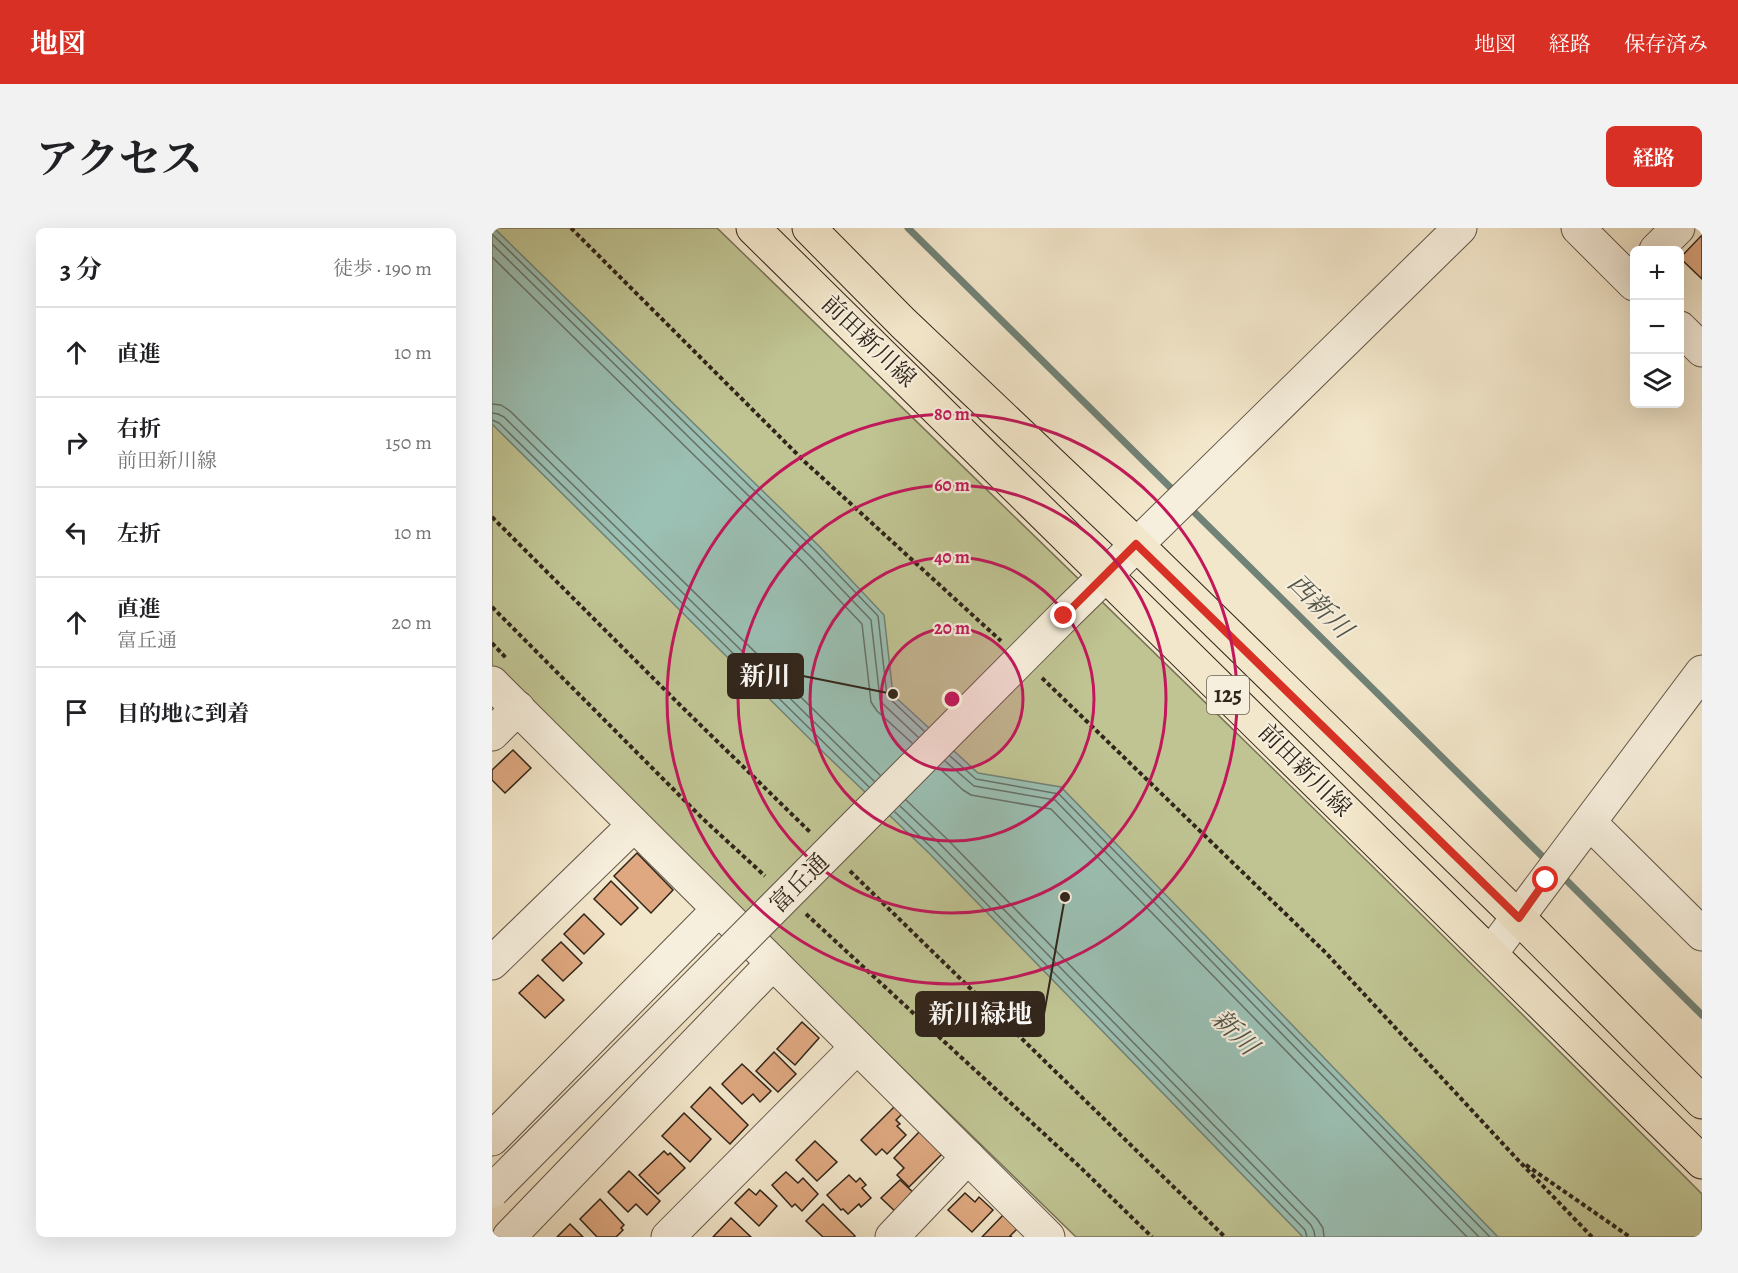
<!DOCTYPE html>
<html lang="ja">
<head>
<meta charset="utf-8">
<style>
  body { margin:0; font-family:Alegreya,"Noto Serif JP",serif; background:#f2f2f2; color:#202124 }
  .controls { position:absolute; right:18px; top:18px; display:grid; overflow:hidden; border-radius:9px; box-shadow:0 6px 24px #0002 }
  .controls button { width:54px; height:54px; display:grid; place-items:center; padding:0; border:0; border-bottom:2px solid #e0e0e0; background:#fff; color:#202124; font:30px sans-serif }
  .stop { position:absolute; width:18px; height:18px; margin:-14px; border:4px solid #d93025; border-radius:50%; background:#fff }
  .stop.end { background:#d93025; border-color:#fff; box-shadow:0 2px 6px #0008 }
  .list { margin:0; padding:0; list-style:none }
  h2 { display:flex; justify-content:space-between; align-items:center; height:78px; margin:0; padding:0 24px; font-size:26px }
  h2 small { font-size:20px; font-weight:400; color:#757577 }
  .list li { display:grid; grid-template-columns:39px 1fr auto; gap:18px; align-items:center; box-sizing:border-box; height:90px; padding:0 24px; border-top:2px solid #e0e0e0 }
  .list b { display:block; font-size:22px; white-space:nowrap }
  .list p { margin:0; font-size:20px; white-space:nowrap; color:#757577 }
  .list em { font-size:20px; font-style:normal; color:#757577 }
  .icon { flex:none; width:33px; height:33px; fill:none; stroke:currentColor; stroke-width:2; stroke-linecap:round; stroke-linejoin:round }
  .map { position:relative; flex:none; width:1210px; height:1009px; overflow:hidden; border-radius:9px }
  header { display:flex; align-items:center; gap:36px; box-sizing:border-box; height:84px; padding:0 30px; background:#d93025; color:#fff }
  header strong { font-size:28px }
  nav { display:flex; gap:33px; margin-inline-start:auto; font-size:21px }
  .intro { display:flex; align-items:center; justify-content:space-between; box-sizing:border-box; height:144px; padding:0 36px }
  h1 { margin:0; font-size:42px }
  .button { padding:15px 27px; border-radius:9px; background:#d93025; color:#fff; font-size:21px; font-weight:700 }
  main { display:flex; gap:36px; padding:0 36px }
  aside { flex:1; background:#fff; border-radius:9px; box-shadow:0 6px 24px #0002 }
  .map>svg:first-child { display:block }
  .green { fill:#c0c493; stroke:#787457; stroke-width:1.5 }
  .water { fill:#9bc0b4; stroke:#718277; stroke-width:1.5 }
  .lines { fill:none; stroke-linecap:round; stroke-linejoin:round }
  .shore { stroke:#667268; stroke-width:1.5 }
  .stream { stroke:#718277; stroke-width:7 }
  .building { fill:#dfa880; stroke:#31251b; stroke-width:1.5 }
  .minor-casing { stroke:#625647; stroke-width:35 }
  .major-casing { stroke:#31251b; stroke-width:35 }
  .path { stroke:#31251b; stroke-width:4; stroke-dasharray:4.5 3; stroke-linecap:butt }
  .minor { stroke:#f7efdd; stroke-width:33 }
  .major { stroke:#f3e7cb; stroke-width:33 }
  .minor-bridge-casing { stroke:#625647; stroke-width:35; stroke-linecap:butt }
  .minor-bridge { stroke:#f7efdd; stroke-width:33 }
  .route { stroke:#d93025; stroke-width:8 }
  .ring { fill:none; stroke:#c2185b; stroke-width:3 }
  .labels { text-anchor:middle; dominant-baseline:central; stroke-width:4.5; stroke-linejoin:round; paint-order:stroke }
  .shield { fill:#f7efdd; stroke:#6c6255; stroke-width:1.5 }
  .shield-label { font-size:22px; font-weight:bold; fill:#31251b }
  .street-label { font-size:24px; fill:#31251b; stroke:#f7efdd }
  .water-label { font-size:26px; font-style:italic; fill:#515449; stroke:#f7efdd }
  .centre { fill:#c2185b; stroke:#f7efdd; stroke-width:3 }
  .ring-label { font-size:18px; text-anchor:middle; font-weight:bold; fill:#c2185b; stroke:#f7efdd; stroke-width:4.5; stroke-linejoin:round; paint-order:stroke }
  .leader { fill:none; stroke:#31251b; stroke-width:2 }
  .callout-dot { fill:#31251b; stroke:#f7efdd; stroke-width:2 }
  .callout { fill:#31251b; stroke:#31251b; stroke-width:2 }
  .callout-label { font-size:26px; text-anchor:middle; font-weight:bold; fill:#fff }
</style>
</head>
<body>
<header>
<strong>地図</strong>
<nav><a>地図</a><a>経路</a><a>保存済み</a></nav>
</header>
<div class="intro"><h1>アクセス</h1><a class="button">経路</a></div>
<main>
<aside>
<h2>3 分<small>徒歩 · 190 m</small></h2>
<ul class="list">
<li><svg class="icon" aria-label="ahead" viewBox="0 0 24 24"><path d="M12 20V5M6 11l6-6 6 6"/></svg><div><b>直進</b></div><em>10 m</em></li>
<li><svg class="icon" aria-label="right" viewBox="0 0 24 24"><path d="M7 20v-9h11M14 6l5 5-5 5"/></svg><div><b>右折</b><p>前田新川線</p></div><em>150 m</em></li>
<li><svg class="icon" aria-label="left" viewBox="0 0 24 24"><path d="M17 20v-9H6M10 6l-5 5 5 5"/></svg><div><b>左折</b></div><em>10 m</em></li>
<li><svg class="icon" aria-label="ahead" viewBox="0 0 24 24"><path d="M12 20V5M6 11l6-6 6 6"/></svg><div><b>直進</b><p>富丘通</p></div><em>20 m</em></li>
<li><svg class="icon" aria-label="arrive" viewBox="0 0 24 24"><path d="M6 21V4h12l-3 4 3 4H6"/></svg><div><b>目的地に到着</b></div></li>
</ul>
</aside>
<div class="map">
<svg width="1210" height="1009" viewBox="0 0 1210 1009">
  <rect width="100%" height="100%" fill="#f3e7cb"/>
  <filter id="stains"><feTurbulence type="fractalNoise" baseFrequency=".00333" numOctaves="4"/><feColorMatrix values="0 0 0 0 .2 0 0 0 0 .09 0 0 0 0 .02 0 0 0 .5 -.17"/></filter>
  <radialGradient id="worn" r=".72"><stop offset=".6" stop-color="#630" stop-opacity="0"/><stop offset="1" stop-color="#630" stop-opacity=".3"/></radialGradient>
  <path class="green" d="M0,0H225C555,320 886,640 1210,966V1009H584L0,441Z"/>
  <path class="water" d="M0,0H2L327,318L392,387L401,467L486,545L569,559L1006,1009H811L438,626L330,523L0,196Z"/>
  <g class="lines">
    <g class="shore">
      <path d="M0,6L323,322L386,388L395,468L432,503"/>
      <path d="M0,16L318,328L379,392L388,471L391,476L426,509"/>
      <path d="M0,29L311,334L370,396L379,474L385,483L420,515"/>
      <path d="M0,176L9,177L18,183L388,547"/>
      <path d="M0,185L6,186L12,189L382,553"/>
      <path d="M0,192L7,195L377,559"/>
      <path d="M458,528L484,551L567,566L998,1009"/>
      <path d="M453,533L482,558L563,572L987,1009"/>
      <path d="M447,540L471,562L479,567L559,581L975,1009"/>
      <path d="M414,572L454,610L825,991L831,1000L832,1009"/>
      <path d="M408,578L448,616L819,997L822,1003L823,1009"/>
      <path d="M403,584L442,622L813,1002L815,1009"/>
    </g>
    <g class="stream">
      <path d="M416,0L684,265"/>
      <path d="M696,278L1057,635"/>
      <path d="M1069,647L1210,787"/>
    </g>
  </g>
  <g class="building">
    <path d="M1210,7V51L1188,30Z"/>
    <path d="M21,522L39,540L13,565L0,552V542Z"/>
    <path d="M145,625L181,662L159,685L122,648Z"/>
    <path d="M119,653L146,680L129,697L102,671Z"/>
    <path d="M92,686L112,706L92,726L72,706Z"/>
    <path d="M69,714L90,735L71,753L50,732Z"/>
    <path d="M46,747L72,772L53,790L27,765Z"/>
    <path d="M310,794L327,810L303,837L285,821Z"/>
    <path d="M282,824L304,846L286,864L264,843Z"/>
    <path d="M250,836L279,863L268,874L261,866L250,876L230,856Z"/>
    <path d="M218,859L256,897L238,916L199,879Z"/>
    <path d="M404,877L411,885L404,892L408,896L405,898L414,907L395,926L390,921L384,927L369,912Z"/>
    <path d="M192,885L219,911L198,934L170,908Z"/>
    <path d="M429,902L452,924L417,959L405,947L412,940L402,930Z"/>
    <path d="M323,913L345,934L325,953L304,932Z"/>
    <path d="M172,923L176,927L178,925L193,940L166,966L147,947Z"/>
    <path d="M137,943L168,973L155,987L144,976L136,984L116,964Z"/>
    <path d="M294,944L306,955L311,950L326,966L310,983L303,976L300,979L280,957Z"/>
    <path d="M357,947L364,954L368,950L374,957L370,960L379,970L369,979L367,976L356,986L351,981L349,982L335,967Z"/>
    <path d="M408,952L424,967L406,986L389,970Z"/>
    <path d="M257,961L264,967L268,962L285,978L267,998L243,975Z"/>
    <path d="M473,965L483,974L487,969L501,982L480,1004L456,982Z"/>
    <path d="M108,971L132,997L129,1000L131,1002L124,1009H105L88,991Z"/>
    <path d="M331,976L363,1008L362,1009H331L314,993Z"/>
    <path d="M513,985L527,999L518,1008L520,1009H490Z"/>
    <path d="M239,990L259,1009H221Z"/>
    <path d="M78,996L91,1009H65Z"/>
  </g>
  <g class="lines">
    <defs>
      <g id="minor">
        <path d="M1086,0L1142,56"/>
        <path d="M1164,22L1186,0"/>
        <path d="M1188,100L1210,122"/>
        <path d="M572,388L968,0"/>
        <path d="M0,455L556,1009"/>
        <path d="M0,506L26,480"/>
        <path d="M1098,595L1210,706"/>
        <path d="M999,725L1210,444"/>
        <path d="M0,735L142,597"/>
        <path d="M0,911L226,682"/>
        <path d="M17,1009L281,735"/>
        <path d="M176,1009L365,819"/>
        <path d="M400,1009L476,929"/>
      </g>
      <g id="major">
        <path d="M261,0L1210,934"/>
        <path d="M317,0L411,95L644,316L1027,690L1210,874"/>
      </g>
    </defs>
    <use href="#minor" class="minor-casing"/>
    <use href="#major" class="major-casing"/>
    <g class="path">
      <path d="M79,0L313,234L509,413"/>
      <path d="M0,289L187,476L318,604"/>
      <path d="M0,379L210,590L273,648"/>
      <path d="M0,415L14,430"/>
      <path d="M550,450L834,725L1026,932L1100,1009"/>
      <path d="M358,643L733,1009"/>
      <path d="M314,686L588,939L660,1009"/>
      <path d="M1034,937L1138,1009"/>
    </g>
    <use href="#minor" class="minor"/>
    <use href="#major" class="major"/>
    <defs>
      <path id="minor-bridge" d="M0,963L572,388"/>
    </defs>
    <use href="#minor-bridge" class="minor-bridge-casing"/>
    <use href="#minor-bridge" class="minor-bridge"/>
  </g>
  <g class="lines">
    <path class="route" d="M572,388L644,316L1027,690L1054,652"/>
  </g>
  <circle cx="460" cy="471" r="71" fill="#c2185b" fill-opacity=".12"/>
  <g class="ring">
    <circle cx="460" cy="471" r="71"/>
    <circle cx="460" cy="471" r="142"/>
    <circle cx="460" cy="471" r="214"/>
    <circle cx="460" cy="471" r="285"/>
  </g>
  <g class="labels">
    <rect class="shield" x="715" y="448" width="42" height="38" rx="4.5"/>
    <g class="shield-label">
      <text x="736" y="467">125</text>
    </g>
    <g class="street-label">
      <text transform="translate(377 113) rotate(44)">前田新川線</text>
      <text transform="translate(813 542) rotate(45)">前田新川線</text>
      <text transform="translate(307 655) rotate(-45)">富丘通</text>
    </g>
    <g class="water-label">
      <text transform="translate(828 378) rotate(45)">西新川</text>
      <text transform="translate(743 804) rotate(45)">新川</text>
    </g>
  </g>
  <circle cx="460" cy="471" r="9" class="centre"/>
  <g class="ring-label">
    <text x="460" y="192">80 m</text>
    <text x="460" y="263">60 m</text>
    <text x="460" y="335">40 m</text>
    <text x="460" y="406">20 m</text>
  </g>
  <path class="leader" d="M401 466L311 448M573 669L552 786"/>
  <g class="callout-dot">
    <circle cx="401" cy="466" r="6"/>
    <circle cx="573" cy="669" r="6"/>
  </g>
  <g class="callout">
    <rect x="236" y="426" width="75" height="44" rx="6"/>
    <rect x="424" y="764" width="128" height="44" rx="6"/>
  </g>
  <g class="callout-label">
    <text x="273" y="457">新川</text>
    <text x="488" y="795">新川緑地</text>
  </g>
  <rect width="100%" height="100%" filter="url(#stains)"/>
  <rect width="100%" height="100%" fill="url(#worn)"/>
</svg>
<div class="controls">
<button>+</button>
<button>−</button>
<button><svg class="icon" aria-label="layers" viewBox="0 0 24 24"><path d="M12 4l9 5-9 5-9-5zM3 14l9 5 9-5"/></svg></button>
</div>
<div class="stop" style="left:1054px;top:652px"></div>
<div class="stop end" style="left:572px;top:388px"></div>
</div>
</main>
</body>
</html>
